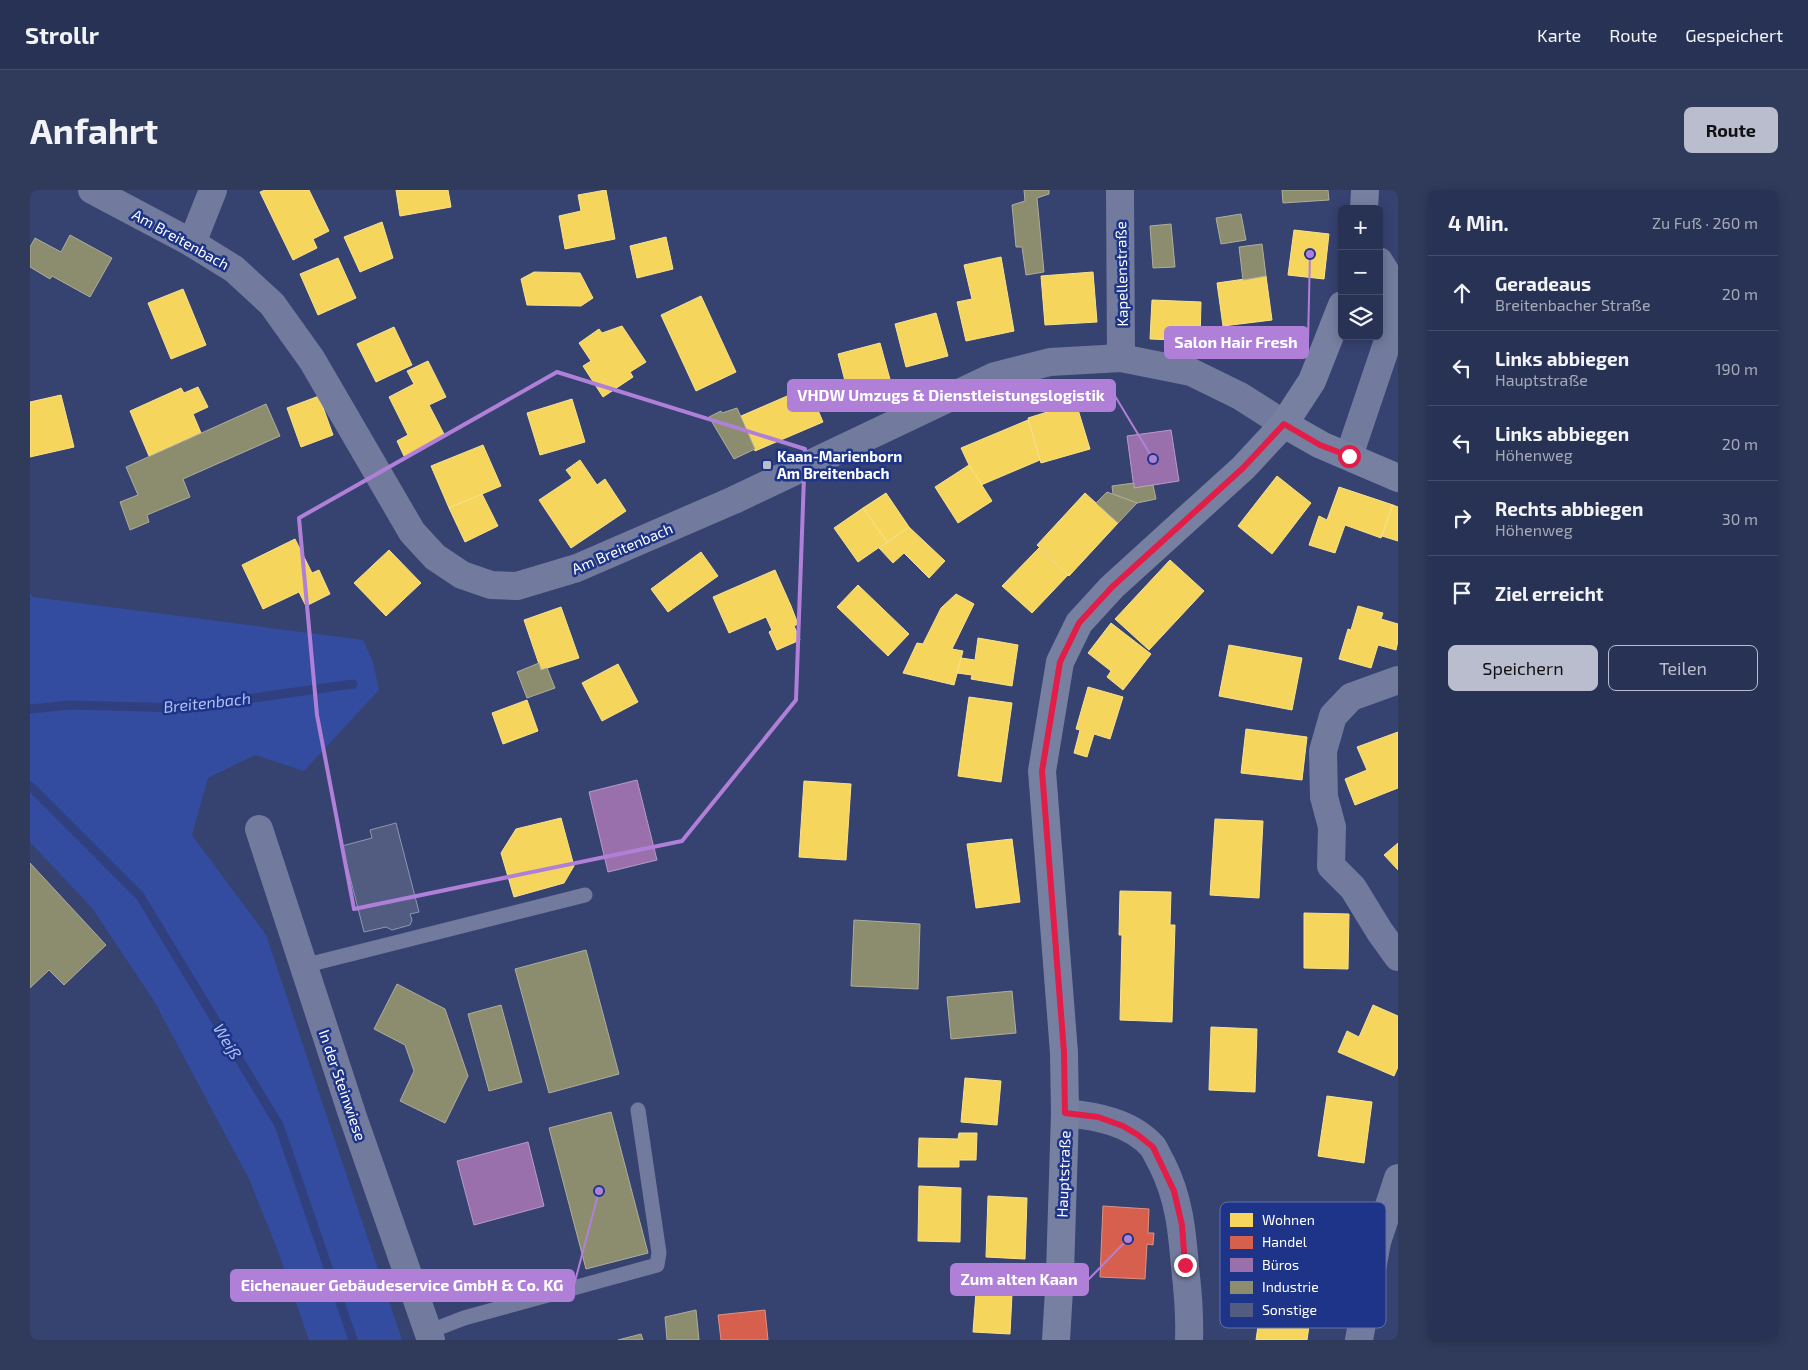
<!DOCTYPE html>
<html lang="de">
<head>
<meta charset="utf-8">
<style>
  body { margin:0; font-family:"Exo 2",sans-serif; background:#303a5a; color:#f1f3f6 }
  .controls { position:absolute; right:15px; top:15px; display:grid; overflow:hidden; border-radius:8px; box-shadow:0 2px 12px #0003 }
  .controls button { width:45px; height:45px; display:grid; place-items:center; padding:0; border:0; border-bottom:1px solid #444d6b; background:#283254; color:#f1f3f6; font:25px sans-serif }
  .stop { position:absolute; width:15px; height:15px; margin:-11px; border:4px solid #e11d48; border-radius:50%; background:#fff }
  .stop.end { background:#e11d48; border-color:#fff; box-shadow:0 1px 5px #0008 }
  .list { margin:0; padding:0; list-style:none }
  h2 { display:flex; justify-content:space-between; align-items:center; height:65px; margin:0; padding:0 20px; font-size:21px }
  h2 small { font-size:16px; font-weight:400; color:#a5aab8 }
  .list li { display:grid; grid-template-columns:32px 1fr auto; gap:15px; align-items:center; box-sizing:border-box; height:75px; padding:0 20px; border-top:1px solid #444d6b }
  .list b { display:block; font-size:19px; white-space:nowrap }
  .list p { margin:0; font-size:16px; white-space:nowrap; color:#a5aab8 }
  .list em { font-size:16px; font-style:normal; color:#a5aab8 }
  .actions { display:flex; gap:10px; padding:15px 20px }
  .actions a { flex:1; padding:11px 0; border:1px solid #b9bdcd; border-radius:8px; text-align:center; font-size:18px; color:#b9bdcd }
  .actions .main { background:#b9bdcd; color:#111 }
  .icon { flex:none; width:28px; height:28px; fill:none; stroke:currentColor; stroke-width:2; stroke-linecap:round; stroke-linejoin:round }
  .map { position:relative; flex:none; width:1368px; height:1150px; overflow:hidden; border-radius:8px }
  header { display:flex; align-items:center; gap:30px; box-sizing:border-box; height:70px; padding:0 25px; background:#283254; border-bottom:1px solid #444d6b }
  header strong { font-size:24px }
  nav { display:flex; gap:28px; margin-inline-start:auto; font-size:18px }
  .intro { display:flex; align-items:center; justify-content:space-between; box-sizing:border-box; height:120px; padding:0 30px }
  h1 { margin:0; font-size:35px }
  .button { padding:12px 22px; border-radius:8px; background:#b9bdcd; color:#111; font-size:18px; font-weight:700 }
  main { display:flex; gap:30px; padding:0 30px }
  aside { flex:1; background:#283254; border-radius:8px; box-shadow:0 2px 12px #0003 }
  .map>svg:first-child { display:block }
  .green { fill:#334ca0 }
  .homes { fill:#f6d55c; stroke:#f9e28d }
  .shops { fill:#d6604d; stroke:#e29082 }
  .offices { fill:#9970ab; stroke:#b89bc4 }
  .industry { fill:#8c8c6e; stroke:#aeae9a }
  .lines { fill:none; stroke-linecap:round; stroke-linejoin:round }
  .stream { stroke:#30407e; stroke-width:9 }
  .building { fill:#525b80; stroke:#9097b3 }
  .lane { stroke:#727b9d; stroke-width:15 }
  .street { stroke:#727b9d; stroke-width:28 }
  .secondary { stroke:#7780a1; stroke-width:28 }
  .route { stroke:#e11d48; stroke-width:6 }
  .marked { fill:none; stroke:#b080d9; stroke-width:4; stroke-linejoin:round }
  .poi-dot { fill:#b9bdcd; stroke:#1d3488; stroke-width:2 }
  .labels { text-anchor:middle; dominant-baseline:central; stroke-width:5; stroke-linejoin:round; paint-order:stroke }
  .street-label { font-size:15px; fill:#fff; stroke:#1d3488 }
  .poi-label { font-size:15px; font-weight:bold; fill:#fff; stroke:#1d3488; text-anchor:start }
  .water-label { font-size:16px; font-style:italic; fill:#b1c1f3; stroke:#1d3488 }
  .key { fill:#1d3488; stroke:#6171ac; stroke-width:1 }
  .key-label { font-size:14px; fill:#fff }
  .leader { fill:none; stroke:#b080d9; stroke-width:2 }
  .callout-dot { fill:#b080d9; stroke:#1d3488; stroke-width:2 }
  .callout { fill:#b080d9; stroke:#b080d9; stroke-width:2 }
  .callout-label { font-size:16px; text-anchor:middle; font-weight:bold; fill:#fff }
</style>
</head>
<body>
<header>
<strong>Strollr</strong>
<nav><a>Karte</a><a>Route</a><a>Gespeichert</a></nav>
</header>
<div class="intro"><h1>Anfahrt</h1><a class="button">Route</a></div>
<main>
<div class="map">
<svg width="1368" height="1150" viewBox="0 0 1368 1150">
  <rect width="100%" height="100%" fill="#364270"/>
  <path class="green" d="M0,403L3,407L333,450L343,472L349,500L274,581L225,565L178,588L162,645L236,745L372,1150H279L248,1061L219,989L124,811L62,718L0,652Z"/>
  <g class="homes">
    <path d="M235,0H279L299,41L283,49L287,58L263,70L230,2Z"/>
    <path d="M366,0H418L421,17L370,26Z"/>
    <path d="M576,0L585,49L535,59L529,26L551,21L548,5Z"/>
    <path d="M352,32L363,68L330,82L314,47Z"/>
    <path d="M1264,40L1299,44L1294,89L1258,85Z"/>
    <path d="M636,47L643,79L607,88L600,56Z"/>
    <path d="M971,67L984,141L936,151L927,112L942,109L934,75Z"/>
    <path d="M308,68L326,108L288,125L270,84Z"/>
    <path d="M504,82L550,83L563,108L551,116L497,115L491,89Z"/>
    <path d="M1063,82L1067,132L1015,135L1011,86Z"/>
    <path d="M1236,86L1242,130L1193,136L1187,93Z"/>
    <path d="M153,99L176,155L141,169L118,113Z"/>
    <path d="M671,106L706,182L666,201L631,125Z"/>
    <path d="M1122,110L1171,112L1170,151L1120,149Z"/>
    <path d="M906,123L918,166L876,177L865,134Z"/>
    <path d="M592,136L616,172L600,182L603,187L573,207L553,176L561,171L549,153L569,139L572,143Z"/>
    <path d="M364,137L382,175L346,192L327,154Z"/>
    <path d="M850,153L861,193L827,202L824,189L815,191L808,164Z"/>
    <path d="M398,171L416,207L399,215L415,246L374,266L367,251L378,245L359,207L384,194L377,181Z"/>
    <path d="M168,197L178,217L163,224L171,243L119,266L100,221L151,198L154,203Z"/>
    <path d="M778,197L793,232L725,261L711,226Z"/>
    <path d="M31,205L44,257L0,267V212Z"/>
    <path d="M289,206L303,245L271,257L257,218Z"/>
    <path d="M542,209L555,252L510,265L497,223Z"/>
    <path d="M1046,213L1060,259L1011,273L998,228Z"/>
    <path d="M998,230L1010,270L951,295L939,275L931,258Z"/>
    <path d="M453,255L471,296L419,318L401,276Z"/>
    <path d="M550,270L567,295L575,289L596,321L541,358L509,310L542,288L536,280Z"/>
    <path d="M939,275L962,311L928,333L905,297Z"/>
    <path d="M1247,286L1281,313L1242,364L1208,336Z"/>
    <path d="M1309,297L1363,315L1351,348L1315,335L1305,363L1279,355L1289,326L1297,330Z"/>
    <path d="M856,303L879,337L857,352L833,318Z"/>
    <path d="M1055,303L1088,333L1039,386L1007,355Z"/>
    <path d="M452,304L468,336L435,352L419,318Z"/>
    <path d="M1363,315L1368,317V351L1352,346Z"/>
    <path d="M833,318L857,352L828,372L804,338Z"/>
    <path d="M879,337L915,371L899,388L874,363L863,373L849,358Z"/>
    <path d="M265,349L282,383L289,380L300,404L276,416L269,402L233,419L212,375Z"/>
    <path d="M1009,358L1038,385L1002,423L972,396Z"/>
    <path d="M359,360L391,393L356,426L324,393Z"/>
    <path d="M671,362L688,386L638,422L621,399Z"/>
    <path d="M1140,370L1174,401L1119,460L1085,429Z"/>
    <path d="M745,380L761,416L768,434L764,436L770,450L747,460L739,442L742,440L736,427L699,443L683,407Z"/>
    <path d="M828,395L879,444L858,466L807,417Z"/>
    <path d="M926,404L944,414L922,459L933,461L924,495L873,483L887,453L893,454L911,418Z"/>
    <path d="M1328,416L1353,423L1351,429L1368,434V451L1366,460L1348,455L1341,478L1309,469L1318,439L1321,440Z"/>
    <path d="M531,417L549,468L511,480L494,430Z"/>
    <path d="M1081,433L1121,464L1093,500L1077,487L1081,481L1058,463Z"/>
    <path d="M948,448L988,455L982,496L941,489L942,485L927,483L931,468L945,470Z"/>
    <path d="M1199,455L1272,468L1262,520L1189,506Z"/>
    <path d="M588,474L608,512L572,531L552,493Z"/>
    <path d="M1058,497L1093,507L1080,549L1064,544L1057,567L1044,563L1050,540L1046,539Z"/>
    <path d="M939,507L982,513L971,592L928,586Z"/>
    <path d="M497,510L508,541L473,554L462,523Z"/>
    <path d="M1216,539L1277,547L1272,590L1211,583Z"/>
    <path d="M1368,542V598L1325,615L1315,589L1337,580L1327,557Z"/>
    <path d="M774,591L821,594L816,670L769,667Z"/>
    <path d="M531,628L544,676L534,693L484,707L471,663L486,639Z"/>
    <path d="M1185,629L1233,631L1229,708L1180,705Z"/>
    <path d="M982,649L990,712L946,718L937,654Z"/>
    <path d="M1368,653V680L1354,665Z"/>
    <path d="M1090,701L1141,702L1140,735H1145L1142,832L1090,830L1092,745H1089Z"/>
    <path d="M1274,723L1319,724L1318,779L1274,778Z"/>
    <path d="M1343,815L1368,826V877L1364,886L1308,862L1317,841L1329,847Z"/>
    <path d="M1181,837L1227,839L1225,902L1179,900Z"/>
    <path d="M935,888L971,891L967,935L931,932Z"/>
    <path d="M1297,906L1342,912L1334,973L1288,966Z"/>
    <path d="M929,943H947L946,970H929V977H888L889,948L928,949Z"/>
    <path d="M889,996L931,998L930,1052L888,1051Z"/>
    <path d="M958,1006L997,1008L995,1069L956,1067Z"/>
    <path d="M946,1102L982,1104L980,1144L943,1142Z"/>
    <path d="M1231,1116L1261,1120L1260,1126L1280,1129L1277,1150H1226Z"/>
  </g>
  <g class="shops">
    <path d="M1073,1016L1119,1019L1118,1043H1124L1123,1055L1117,1054L1115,1089L1070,1087Z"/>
    <path d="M735,1120L738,1150H691L688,1125Z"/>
  </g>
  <g class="offices">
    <path d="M1141,240L1149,291L1104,298L1097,246Z"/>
    <path d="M607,590L627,670L578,682L559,602Z"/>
    <path d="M498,952L514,1016L444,1035L427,971Z"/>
  </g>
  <g class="industry">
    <path d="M994,0H1019V4L1007,8L1014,82L996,85L992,57H986L982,15L995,11Z"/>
    <path d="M1252,0H1298L1299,10L1253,13Z"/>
    <path d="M1211,24L1216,50L1191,54L1186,28Z"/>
    <path d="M1141,34L1145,77L1123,78L1120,36Z"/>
    <path d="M40,45L82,68L60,107L22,86L20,89L0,77V57L5,48L31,62Z"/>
    <path d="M1232,54L1236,86L1213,90L1209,57Z"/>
    <path d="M236,214L250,246L153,289L160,307L117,325L119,332L100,340L90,312L108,305L96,277Z"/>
    <path d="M707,218L725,259L704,269L679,227L691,221L692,223Z"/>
    <path d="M1104,293V298L1123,295L1126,309L1107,313L1083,304L1082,296Z"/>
    <path d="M1077,302L1107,313L1088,333L1066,313Z"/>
    <path d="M509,473L511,480L517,478L525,498L497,508L487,482Z"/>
    <path d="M0,673L76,755L34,795L19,780L0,798Z"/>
    <path d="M824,730L890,734L888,799L821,796Z"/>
    <path d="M556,760L589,884L519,903L485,779Z"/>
    <path d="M367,794L415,819L438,886L415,933L370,911L384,881L375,855L344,839Z"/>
    <path d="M982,801L986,843L921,849L917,807Z"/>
    <path d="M471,815L492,892L459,901L438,824Z"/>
    <path d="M581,922L618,1063L556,1079L519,938Z"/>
    <path d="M666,1120L669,1150H637L635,1127Z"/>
    <path d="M611,1144L613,1150H588Z"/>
  </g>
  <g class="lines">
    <g class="stream">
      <path d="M0,519L40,515L152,518L323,494"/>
      <path d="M0,596L110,706L249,935L323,1150"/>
    </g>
  </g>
  <path class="building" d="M366,633L389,722L380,724L382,730L380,735L362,740L356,737L334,742L312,656L342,648L340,640Z"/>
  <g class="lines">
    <g class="lane">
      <path d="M273,776L555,705"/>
      <path d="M398,1142L434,1128L627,1075L629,1063L608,920"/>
    </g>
    <g class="street">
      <path d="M62,0L162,53L204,79L242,114L282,170L382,342L405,367L432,385L461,395L487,396L547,378L704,310L965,186L1020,172L1091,168L1161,182L1210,206L1254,234"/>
      <path d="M1090,0L1091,168"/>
      <path d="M162,53L183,0"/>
      <path d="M1319,266L1367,124L1360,89L1349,71"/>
      <path d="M1368,490L1321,507L1303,526L1293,561L1294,607L1302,637L1301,676L1323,698L1350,742L1368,767"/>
      <path d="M229,639L323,927L401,1150"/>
      <path d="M1035,923C1066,926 1101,932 1123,957C1126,962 1129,969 1132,974C1149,1008 1152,1040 1155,1077C1158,1102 1160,1125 1159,1150"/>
      <path d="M1329,1150L1347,1052L1368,988"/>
    </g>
    <g class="secondary">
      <path d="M1334,19L1335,0"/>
      <path d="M1254,234L1291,255L1368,288"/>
      <path d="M1026,1150L1030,1083L1035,923L1034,863L1012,581L1030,472L1049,433L1082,397L1213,278L1254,234L1282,191L1312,115"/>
    </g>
  </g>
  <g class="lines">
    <path class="route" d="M1155,1075L1152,1035L1144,1001L1123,957L1108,945L1093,936L1068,927L1035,923L1034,862L1012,581L1030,472L1049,433L1082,397L1213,278L1254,234L1290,255L1319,266"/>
  </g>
  <path class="marked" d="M527,182L775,259L766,510L652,651L324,719L287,525L269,328Z"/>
  <rect class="poi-dot" x="732" y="270" width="10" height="10" rx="2.5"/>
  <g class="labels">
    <g class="street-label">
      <text transform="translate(151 49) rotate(29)">Am Breitenbach</text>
      <text transform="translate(1091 84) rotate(-91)">Kapellenstraße</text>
      <text transform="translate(592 358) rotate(-23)">Am Breitenbach</text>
      <text transform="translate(313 895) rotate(71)">In der Steinwiese</text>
      <text transform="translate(1033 984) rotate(-88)">Hauptstraße</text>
    </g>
    <g class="poi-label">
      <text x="747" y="266">Kaan-Marienborn<tspan x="747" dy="17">Am Breitenbach</tspan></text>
    </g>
    <g class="water-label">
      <text transform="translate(177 512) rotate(-6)">Breitenbach</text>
      <text transform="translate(198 851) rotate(59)">Weiß</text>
    </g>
  </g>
  <rect x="1190" y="1012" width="166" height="126" rx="8" class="key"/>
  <rect x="1200" y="1023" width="23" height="14" fill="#f6d55c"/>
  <rect x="1200" y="1046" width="23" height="13" fill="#d6604d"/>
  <rect x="1200" y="1068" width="23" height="14" fill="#9970ab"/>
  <rect x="1200" y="1091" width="23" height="13" fill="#8c8c6e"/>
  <rect x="1200" y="1113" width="23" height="14" fill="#525b80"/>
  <g class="key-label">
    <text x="1232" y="1035">Wohnen</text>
    <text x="1232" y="1057">Handel</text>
    <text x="1232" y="1080">Büros</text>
    <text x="1232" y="1102">Industrie</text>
    <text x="1232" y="1125">Sonstige</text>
  </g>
  <path class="leader" d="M1280 64L1278 152M1123 269L1085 206M1098 1049L1058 1090M569 1001L544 1095"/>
  <g class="callout-dot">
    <circle cx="1280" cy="64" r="5"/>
    <circle cx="1123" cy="269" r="5"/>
    <circle cx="1098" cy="1049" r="5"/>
    <circle cx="569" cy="1001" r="5"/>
  </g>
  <g class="callout">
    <rect x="1135" y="137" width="143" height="31" rx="5"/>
    <rect x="758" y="190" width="327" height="31" rx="5"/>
    <rect x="921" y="1074" width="137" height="31" rx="5"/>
    <rect x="201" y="1080" width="343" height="31" rx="5"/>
  </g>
  <g class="callout-label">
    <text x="1206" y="158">Salon Hair Fresh</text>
    <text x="921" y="211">VHDW Umzugs &amp; Dienstleistungslogistik</text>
    <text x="989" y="1095">Zum alten Kaan</text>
    <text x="372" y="1101">Eichenauer Gebäudeservice GmbH &amp; Co. KG</text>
  </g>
</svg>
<div class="controls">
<button>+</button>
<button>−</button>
<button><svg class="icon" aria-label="layers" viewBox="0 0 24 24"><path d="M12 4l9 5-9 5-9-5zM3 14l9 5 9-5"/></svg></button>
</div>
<div class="stop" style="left:1319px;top:266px"></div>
<div class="stop end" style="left:1155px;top:1075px"></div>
</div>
<aside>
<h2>4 Min.<small>Zu Fuß · 260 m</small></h2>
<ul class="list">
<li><svg class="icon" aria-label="ahead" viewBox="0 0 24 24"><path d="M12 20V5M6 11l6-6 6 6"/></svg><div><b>Geradeaus</b><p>Breitenbacher Straße</p></div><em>20 m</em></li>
<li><svg class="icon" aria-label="left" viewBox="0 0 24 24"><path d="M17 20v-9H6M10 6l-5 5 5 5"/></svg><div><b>Links abbiegen</b><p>Hauptstraße</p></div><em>190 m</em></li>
<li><svg class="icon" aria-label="left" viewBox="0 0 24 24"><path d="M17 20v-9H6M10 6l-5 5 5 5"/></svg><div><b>Links abbiegen</b><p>Höhenweg</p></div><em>20 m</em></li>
<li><svg class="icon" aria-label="right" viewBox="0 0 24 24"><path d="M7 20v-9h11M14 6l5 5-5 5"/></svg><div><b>Rechts abbiegen</b><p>Höhenweg</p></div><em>30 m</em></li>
<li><svg class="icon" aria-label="arrive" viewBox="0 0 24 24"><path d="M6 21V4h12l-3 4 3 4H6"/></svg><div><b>Ziel erreicht</b></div></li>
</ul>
<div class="actions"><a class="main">Speichern</a><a>Teilen</a></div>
</aside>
</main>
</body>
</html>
